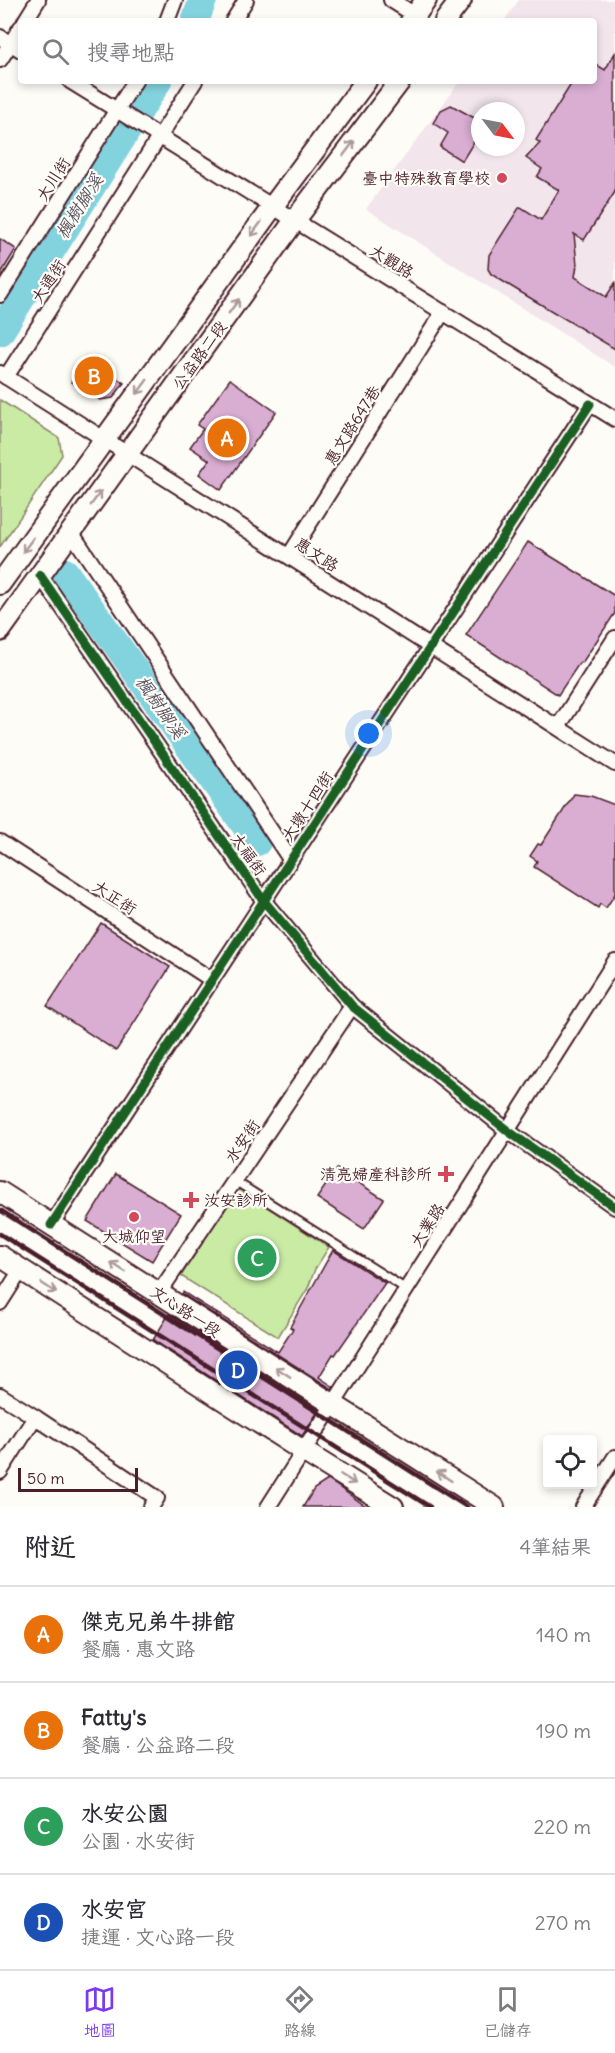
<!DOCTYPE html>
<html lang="zh-TW">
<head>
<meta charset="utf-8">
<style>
  body { margin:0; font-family:Delius,"LXGW WenKai TC",sans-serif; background:#f7f7f7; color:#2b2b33 }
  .controls { position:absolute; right:18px; bottom:18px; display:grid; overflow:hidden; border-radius:6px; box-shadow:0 3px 9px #0003 }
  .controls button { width:54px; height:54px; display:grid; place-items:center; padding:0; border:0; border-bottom:2px solid #e1e1e2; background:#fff; color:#2b2b33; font:30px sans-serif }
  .compass { position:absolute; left:471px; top:102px; width:54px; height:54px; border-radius:50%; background:#fff; box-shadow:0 3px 9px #0003; rotate:122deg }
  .scale { position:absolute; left:18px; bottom:15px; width:120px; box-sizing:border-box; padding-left:6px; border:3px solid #4a1f2b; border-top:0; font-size:16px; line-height:21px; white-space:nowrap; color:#4a1f2b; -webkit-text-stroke:4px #fdfcf7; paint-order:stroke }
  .you { position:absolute; left:369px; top:734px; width:21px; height:21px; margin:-15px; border:4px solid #fff; border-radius:50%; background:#1a73e8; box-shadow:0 0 0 9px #1a73e833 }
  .badge { display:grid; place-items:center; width:39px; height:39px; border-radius:50%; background:#7c3aed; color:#fff; font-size:20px; font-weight:700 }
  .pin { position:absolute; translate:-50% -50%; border:3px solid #fff; box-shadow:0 2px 6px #0006 }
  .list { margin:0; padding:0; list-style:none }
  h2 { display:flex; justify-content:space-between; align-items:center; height:78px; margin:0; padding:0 24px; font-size:26px }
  h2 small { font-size:20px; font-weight:400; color:#7c7c81 }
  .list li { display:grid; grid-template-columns:39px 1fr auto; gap:18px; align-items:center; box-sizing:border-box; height:96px; padding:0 24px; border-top:2px solid #e1e1e2 }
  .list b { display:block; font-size:22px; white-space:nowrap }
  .list p { margin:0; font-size:20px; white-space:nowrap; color:#7c7c81 }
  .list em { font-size:20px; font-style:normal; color:#7c7c81 }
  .icon { flex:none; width:33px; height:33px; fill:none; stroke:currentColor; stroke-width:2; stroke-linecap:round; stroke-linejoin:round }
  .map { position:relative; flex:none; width:615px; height:1507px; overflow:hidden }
  .search { position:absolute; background:#fff; box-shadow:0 3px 9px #0003; left:18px; right:18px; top:18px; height:66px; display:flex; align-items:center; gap:15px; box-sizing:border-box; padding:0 21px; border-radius:6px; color:#7c7c81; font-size:22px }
  .sheet { height:462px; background:#fff }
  nav { display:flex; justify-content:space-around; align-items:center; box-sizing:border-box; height:84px; border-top:2px solid #e1e1e2; background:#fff; font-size:16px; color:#7c7c81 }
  nav a { display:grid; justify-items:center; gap:3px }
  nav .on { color:#7c3aed }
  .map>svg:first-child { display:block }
  .built { fill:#f2e5ec; fill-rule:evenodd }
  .green { fill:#caeba4; stroke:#8a8568; stroke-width:1.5 }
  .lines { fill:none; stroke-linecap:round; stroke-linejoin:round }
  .river { stroke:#83d3df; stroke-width:28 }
  .building { fill:#daaed3; stroke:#4a1f2b; stroke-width:1.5 }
  .lane-casing { stroke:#4a1f2b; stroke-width:11 }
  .street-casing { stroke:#4a1f2b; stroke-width:18 }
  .secondary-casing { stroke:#4a1f2b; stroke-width:24 }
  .lane { stroke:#fdfcf7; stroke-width:7 }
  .street { stroke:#fdfcf7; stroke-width:14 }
  .secondary { stroke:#fdfcf7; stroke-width:20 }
  .rail { stroke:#4a1f2b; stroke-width:4.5 }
  .cycleway-casing { stroke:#fdfcf7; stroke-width:13 }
  .cycleway { stroke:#1b5e20; stroke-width:9 }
  .oneway { stroke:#ac999b }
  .poi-dot { fill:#d1495b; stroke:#fdfcf7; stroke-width:2 }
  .labels { text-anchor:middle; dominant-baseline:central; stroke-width:4.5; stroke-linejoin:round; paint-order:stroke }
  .poi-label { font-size:16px; fill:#4a1f2b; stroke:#fdfcf7; text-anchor:end }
  .street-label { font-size:16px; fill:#4a1f2b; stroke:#fdfcf7 }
  .water-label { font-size:18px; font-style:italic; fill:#5b5561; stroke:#fdfcf7 }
</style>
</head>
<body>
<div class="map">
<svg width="615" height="1507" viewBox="0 0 615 1507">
  <rect width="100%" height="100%" fill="#fdfcf7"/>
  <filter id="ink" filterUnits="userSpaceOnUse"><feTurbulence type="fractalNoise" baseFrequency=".0167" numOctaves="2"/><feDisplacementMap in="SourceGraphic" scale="12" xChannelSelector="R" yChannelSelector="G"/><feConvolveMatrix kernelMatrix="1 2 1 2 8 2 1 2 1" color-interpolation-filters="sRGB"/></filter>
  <g filter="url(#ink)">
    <path class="built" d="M519,0H615V367L366,209L460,81H594V21H504ZM480,111H516V147H480Z"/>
    <g class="green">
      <path d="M0,400L59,438L62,455L0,547Z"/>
      <path d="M237,1188L329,1247L315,1269L308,1288L278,1337L181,1276Z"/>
    </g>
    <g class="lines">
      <g class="river">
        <path d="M195,21L203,0"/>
        <path d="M0,332L158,81"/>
        <path d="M65,572L257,842"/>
      </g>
    </g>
    <g class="building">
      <path d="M615,53V192L584,240L574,234L577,265L575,277L606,297L615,283V349L507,284L491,274L488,269L489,255L519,208L521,207L541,220L559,190L537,177L542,169L526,158L540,143L536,140L573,81H594V63L605,70Z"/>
      <path d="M451,105L480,121V132L462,161L440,147L448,133L433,123L441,110Z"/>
      <path d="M0,239L16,249L0,275Z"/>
      <path d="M86,358L124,383L113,398L100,400L71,382Z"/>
      <path d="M230,379L276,412L221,490L199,474L209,460L190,447L203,429L197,425Z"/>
      <path d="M528,542L615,596V613L582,663L580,662L558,695L466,635Z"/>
      <path d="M574,794L591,796L615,805V894L606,908L600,904L598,908L534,867L537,861L530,856L538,844L541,845Z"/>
      <path d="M101,923L170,967L116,1051L47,1006Z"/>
      <path d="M337,1169L384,1199L364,1229L317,1198Z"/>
      <path d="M116,1174L181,1214L152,1261L87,1221Z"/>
      <path d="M333,1250L385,1283L335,1355L333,1354L319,1377L334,1387L332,1389L182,1294L183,1292L278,1352L293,1329L290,1327Z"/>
      <path d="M169,1314L319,1410L302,1436L153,1340Z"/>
      <path d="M328,1480L337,1486L367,1507H303L314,1489Z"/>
    </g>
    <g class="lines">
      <defs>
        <path id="lane" d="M235,1181L406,1289"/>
        <g id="street">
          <path d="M391,0L415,15"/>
          <path d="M25,21L38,0"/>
          <path d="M167,21L175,0"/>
          <path d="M233,21L246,0"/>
          <path d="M0,37L21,50"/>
          <path d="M0,60L21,27"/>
          <path d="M70,81L615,419"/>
          <path d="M0,295L135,81"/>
          <path d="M0,373L615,764"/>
          <path d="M6,377L195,81"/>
          <path d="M71,532L290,859"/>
          <path d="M289,556L443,312"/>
          <path d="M40,575L263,900L352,1006L508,1131L615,1207"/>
          <path d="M558,727L615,638"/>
          <path d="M0,842L212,980"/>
          <path d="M51,1225L590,404"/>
          <path d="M159,1293L352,1006"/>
          <path d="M0,1303L21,1270"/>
          <path d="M0,1395L35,1417"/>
          <path d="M0,1472L35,1417L157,1498L151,1507"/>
          <path d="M268,1507L615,961"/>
          <path d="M583,1507L615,1457"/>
        </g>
        <g id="secondary">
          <path d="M411,21L426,0"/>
          <path d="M445,21L461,0"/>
          <path d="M0,584L273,206L366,81"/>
          <path d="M0,631L295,220L400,81"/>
          <path d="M0,1192L494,1507"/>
          <path d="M0,1256L303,1451L393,1507"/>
        </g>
      </defs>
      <use href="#lane" class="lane-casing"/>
      <use href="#street" class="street-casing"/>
      <use href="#secondary" class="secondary-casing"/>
      <use href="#lane" class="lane"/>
      <use href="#street" class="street"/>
      <use href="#secondary" class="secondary"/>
      <g class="rail">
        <path d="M0,1210L467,1507"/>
        <path d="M0,1234L430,1507"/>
      </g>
      <defs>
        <g id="cycleway">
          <path d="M40,575L263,900L352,1006L508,1131L615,1207"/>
          <path d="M51,1225L590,404"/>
        </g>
      </defs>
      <use href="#cycleway" class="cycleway-casing"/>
      <use href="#cycleway" class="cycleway"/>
    </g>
    <defs><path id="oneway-shaft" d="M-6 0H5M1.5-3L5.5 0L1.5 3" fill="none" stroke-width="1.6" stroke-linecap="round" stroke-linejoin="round" transform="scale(1.5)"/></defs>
    <g class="oneway">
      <use href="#oneway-shaft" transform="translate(349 148) rotate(-53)"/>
      <use href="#oneway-shaft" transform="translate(256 229) rotate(126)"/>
      <use href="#oneway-shaft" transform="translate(234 306) rotate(-54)"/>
      <use href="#oneway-shaft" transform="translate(142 387) rotate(126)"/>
      <use href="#oneway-shaft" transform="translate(96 498) rotate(-54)"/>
      <use href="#oneway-shaft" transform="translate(28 545) rotate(126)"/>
      <use href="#oneway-shaft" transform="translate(118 1267) rotate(-147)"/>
      <use href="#oneway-shaft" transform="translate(49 1288) rotate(33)"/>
      <use href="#oneway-shaft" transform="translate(283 1372) rotate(-147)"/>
      <use href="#oneway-shaft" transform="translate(444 1476) rotate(-147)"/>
      <use href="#oneway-shaft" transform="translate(348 1479) rotate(32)"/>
    </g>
  </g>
  <g class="poi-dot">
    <circle cx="502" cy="178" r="6"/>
    <path d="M443 1165h6v6h6v6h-6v6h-6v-6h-6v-6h6z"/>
    <path d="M188 1191h6v6h6v6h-6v6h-6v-6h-6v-6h6z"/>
    <circle cx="134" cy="1217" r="6"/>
  </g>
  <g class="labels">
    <g class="poi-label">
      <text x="490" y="178">臺中特殊教育學校</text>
      <text x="432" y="1174">清亮婦產科診所</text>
      <text x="204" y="1200" text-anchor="start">汝安診所</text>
      <text x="134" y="1236" text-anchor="middle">大城仰望</text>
    </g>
    <g class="street-label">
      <text transform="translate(53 179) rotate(-58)">大川街</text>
      <text transform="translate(392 261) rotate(32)">大觀路</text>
      <text transform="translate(48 281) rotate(-57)">大通街</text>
      <text transform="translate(199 355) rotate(-54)">公益路二段</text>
      <text transform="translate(352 425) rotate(-58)">惠文路647巷</text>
      <text transform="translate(317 554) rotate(33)">惠文路</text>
      <text transform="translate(307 806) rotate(-57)">大墩十四街</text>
      <text transform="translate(249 854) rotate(55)">大福街</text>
      <text transform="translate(115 897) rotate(33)">大正街</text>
      <text transform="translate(242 1141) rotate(-56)">水安街</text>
      <text transform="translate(427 1225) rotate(-57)">大業路</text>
      <text transform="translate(186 1311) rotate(33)">文心路一段</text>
    </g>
    <g class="water-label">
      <text transform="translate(79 206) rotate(-58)">楓樹腳溪</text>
      <text transform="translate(161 707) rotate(55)">楓樹腳溪</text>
    </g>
  </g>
</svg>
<div class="controls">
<button><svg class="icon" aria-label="locate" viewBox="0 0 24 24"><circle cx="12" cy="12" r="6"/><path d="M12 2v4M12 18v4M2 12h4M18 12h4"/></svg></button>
</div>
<svg class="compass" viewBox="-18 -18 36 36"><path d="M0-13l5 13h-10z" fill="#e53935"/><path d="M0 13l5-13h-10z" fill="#7c7c81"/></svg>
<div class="scale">50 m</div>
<div class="you"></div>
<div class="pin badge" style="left:227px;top:438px;background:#e8710a">A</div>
<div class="pin badge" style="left:94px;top:376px;background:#e8710a">B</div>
<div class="pin badge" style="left:257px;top:1258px;background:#2e9e5b">C</div>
<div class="pin badge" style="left:238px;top:1370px;background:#1a4fb4">D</div>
<div class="search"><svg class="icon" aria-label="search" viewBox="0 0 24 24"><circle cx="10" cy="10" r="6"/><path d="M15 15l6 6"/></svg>搜尋地點</div>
</div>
<section class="sheet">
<h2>附近<small>4筆結果</small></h2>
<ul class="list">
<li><span class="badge" style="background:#e8710a">A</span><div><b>傑克兄弟牛排館</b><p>餐廳 · 惠文路</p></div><em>140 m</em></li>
<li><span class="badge" style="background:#e8710a">B</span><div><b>Fatty's</b><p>餐廳 · 公益路二段</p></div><em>190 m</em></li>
<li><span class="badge" style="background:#2e9e5b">C</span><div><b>水安公園</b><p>公園 · 水安街</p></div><em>220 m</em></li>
<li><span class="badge" style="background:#1a4fb4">D</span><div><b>水安宮</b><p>捷運 · 文心路一段</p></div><em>270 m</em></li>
</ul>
</section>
<nav>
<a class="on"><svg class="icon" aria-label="map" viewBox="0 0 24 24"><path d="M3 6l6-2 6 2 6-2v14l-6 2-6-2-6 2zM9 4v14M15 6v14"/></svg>地圖</a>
<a><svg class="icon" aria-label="directions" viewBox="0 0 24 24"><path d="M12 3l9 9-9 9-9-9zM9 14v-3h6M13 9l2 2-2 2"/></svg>路線</a>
<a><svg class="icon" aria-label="saved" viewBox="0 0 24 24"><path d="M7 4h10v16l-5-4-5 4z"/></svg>已儲存</a>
</nav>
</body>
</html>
